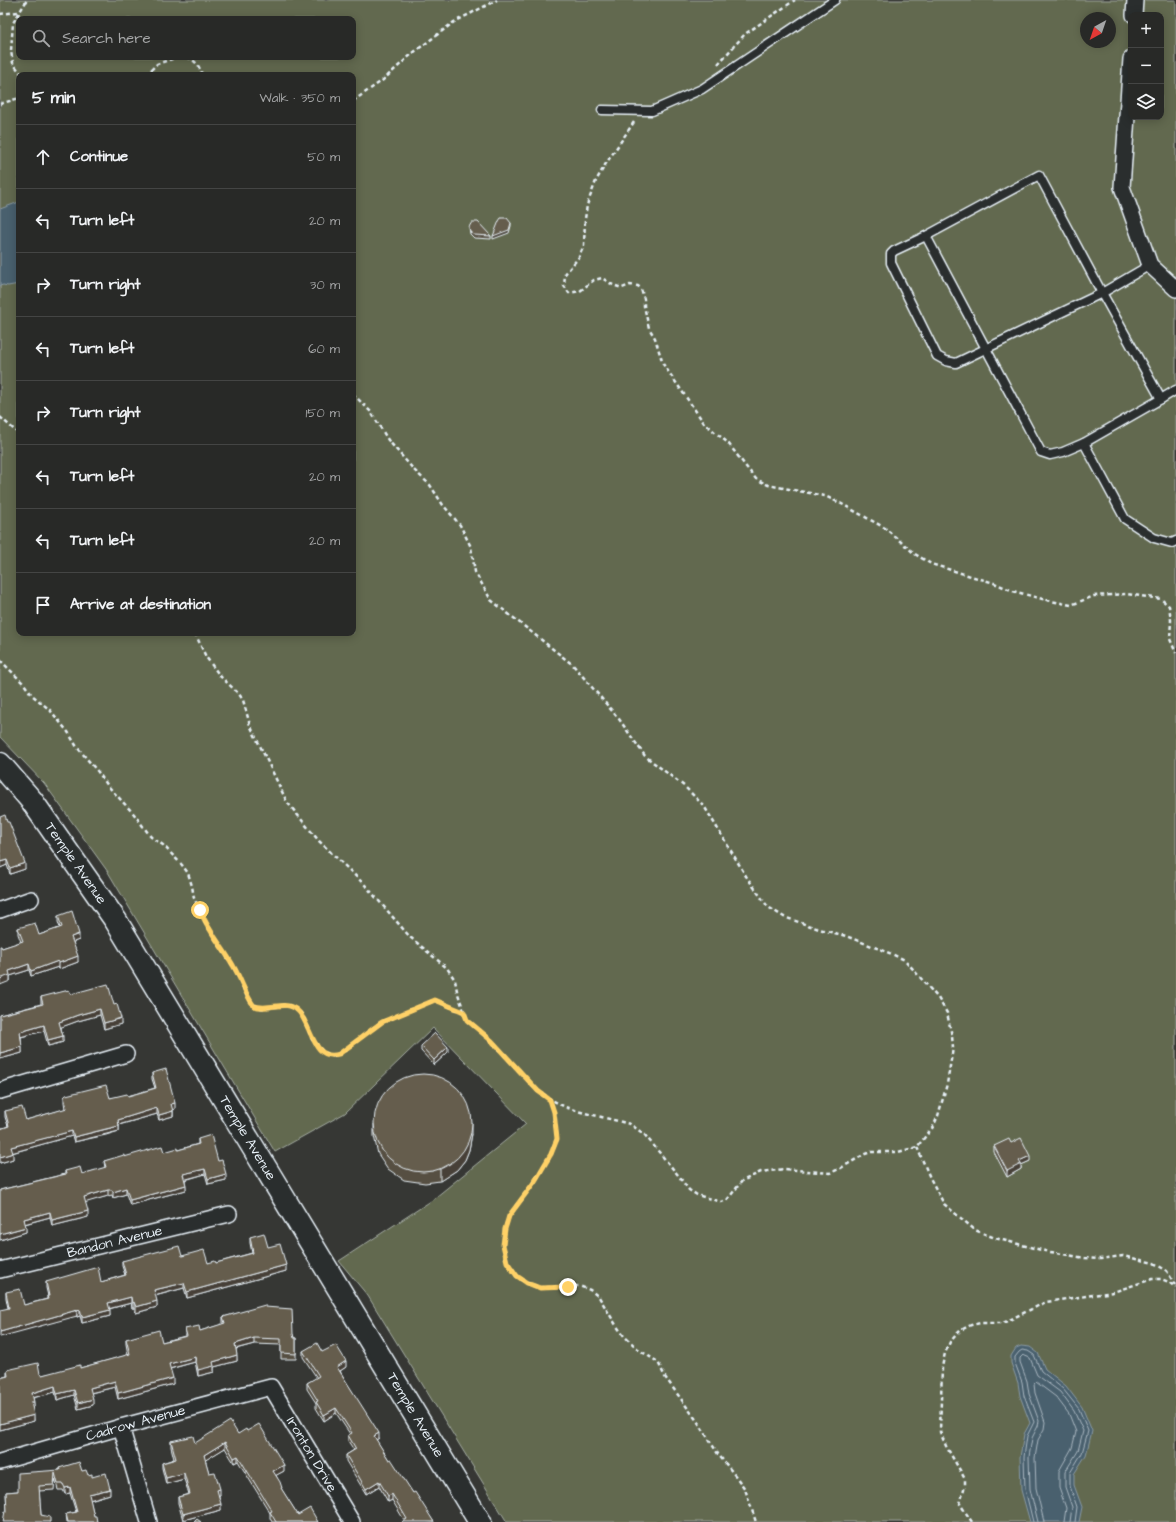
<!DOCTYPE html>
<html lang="en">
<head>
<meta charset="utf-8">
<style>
  body { margin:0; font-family:"Architects Daughter",sans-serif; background:#30312f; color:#f1f3f6 }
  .controls { position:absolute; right:12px; top:12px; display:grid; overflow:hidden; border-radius:8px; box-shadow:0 2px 10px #0003 }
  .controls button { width:36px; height:36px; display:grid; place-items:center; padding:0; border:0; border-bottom:1px solid #444544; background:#282927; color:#f1f3f6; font:20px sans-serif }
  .compass { position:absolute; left:1080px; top:12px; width:36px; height:36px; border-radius:50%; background:#282927; box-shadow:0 2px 10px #0003; rotate:220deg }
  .stop { position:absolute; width:12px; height:12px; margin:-9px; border:3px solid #ffd166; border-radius:50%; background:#fff }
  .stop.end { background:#ffd166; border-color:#fff; box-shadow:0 1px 4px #0008 }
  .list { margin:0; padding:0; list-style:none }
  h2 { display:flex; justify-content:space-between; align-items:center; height:52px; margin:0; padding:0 16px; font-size:17px }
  h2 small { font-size:13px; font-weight:400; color:#a5a6a7 }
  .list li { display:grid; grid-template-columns:26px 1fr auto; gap:12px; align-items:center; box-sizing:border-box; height:64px; padding:0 16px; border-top:1px solid #444544 }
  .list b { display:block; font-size:15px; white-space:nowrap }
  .list em { font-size:13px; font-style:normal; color:#a5a6a7 }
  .icon { flex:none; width:22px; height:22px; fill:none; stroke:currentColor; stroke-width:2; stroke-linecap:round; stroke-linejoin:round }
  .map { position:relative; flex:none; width:1176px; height:1522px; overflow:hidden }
  .search { position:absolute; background:#282927; box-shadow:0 2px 10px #0003; left:16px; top:16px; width:340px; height:44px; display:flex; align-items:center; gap:10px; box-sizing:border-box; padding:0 14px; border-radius:8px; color:#a5a6a7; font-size:15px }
  .panel { position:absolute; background:#282927; box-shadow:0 2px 10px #0003; left:16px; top:72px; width:340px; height:564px; border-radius:8px }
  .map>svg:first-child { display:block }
  .green { fill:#62694f; stroke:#a5ada4; fill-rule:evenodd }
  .water { fill:#4a606e; stroke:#899aa5 }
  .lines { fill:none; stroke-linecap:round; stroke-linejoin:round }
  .shore { stroke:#a9b7c1; stroke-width:1 }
  .service-casing { stroke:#e8f1f8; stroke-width:11 }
  .minor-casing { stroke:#e8f1f8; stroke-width:18 }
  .secondary-casing { stroke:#e8f1f8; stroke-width:25 }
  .path { stroke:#e8f1f8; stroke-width:2.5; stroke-dasharray:4 3; stroke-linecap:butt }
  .service { stroke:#2a2d2e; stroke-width:8 }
  .minor { stroke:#2a2d2e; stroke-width:15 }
  .secondary { stroke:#2a2d2e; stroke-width:22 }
  .wall { fill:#575043; stroke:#e8f1f8 }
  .shaded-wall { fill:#474137; stroke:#e8f1f8 }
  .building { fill:#655d4e; stroke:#e8f1f8 }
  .route { stroke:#ffd166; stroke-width:5 }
  .labels { text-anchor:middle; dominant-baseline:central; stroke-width:4; stroke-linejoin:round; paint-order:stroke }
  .street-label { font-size:14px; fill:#e8f1f8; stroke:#2a2d2e }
</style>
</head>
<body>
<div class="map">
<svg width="1176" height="1522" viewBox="0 0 1176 1522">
  <rect width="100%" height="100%" fill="#363734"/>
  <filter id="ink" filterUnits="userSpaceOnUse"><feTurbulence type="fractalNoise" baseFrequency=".025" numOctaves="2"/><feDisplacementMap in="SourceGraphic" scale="8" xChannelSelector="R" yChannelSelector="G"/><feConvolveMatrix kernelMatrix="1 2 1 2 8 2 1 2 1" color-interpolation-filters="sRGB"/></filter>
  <g filter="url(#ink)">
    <path class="green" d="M0,0H1176V1522H507L368,1296L339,1261L431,1201L526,1124L433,1028L345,1113L275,1152L108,872L44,783L0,737ZM1131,15H1161V117H1131ZM1086,18H1110V42H1086ZM19,19H353V57H19ZM19,75H353V633H19Z"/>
    <g class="water">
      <path d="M19,202V284L8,286L3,285L0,286V209Z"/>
      <path d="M1021,1346L1030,1347L1038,1353L1045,1369L1066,1386L1082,1407L1092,1431L1086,1455L1074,1474V1485L1082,1507L1079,1522H1030L1021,1490L1020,1457L1024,1434L1030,1423L1020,1396L1018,1383L1011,1363V1356L1016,1348Z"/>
    </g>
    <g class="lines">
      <g class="shore">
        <path d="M1033,1522L1025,1489L1024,1457L1027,1436L1034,1422L1024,1396L1022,1382L1015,1363V1357L1019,1352L1022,1350L1028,1351L1034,1355L1041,1371L1063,1389L1079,1409L1088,1431L1082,1453L1070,1473V1486L1077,1507L1075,1522"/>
        <path d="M1038,1522L1030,1489L1029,1457L1032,1438L1038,1426L1039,1421L1029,1394L1027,1381L1020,1362V1358L1023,1355L1030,1358L1037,1375L1060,1392L1074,1411L1083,1431L1078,1451L1065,1472V1487L1072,1507L1070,1522"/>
        <path d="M1044,1522L1036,1488L1035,1458L1038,1440L1044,1429L1045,1422L1035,1393L1034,1384L1036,1382L1056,1397L1069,1414L1076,1432L1072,1448L1059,1471V1488L1066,1508L1064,1522"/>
      </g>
      <defs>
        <g id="service">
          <path d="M602,110L652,111L702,89L835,0"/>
          <path d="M926,236L894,251L891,254V263L937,356L946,361L956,363L1102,293L1150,265"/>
          <path d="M1176,390L1161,399L1102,293L1039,175L926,236L1041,452L1050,455L1063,452L1084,443L1125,519L1154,538L1172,543L1176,541"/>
          <path d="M1084,443L1161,399"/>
        </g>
        <g id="minor">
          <path d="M1134,15L1135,0"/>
          <path d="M1131,59L1122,187L1150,265L1176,289"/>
          <path d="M0,910L31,899"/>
          <path d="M0,1091L126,1054"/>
          <path id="s1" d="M0,1270L229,1214"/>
          <path d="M121,1427L149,1522"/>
          <path id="s2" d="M0,1462L121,1427L271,1387L352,1522"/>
        </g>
        <g id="secondary">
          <path id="s3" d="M0,764L32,801L116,921L480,1522"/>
        </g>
      </defs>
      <use href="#service" class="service-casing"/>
      <use href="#minor" class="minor-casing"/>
      <use href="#secondary" class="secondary-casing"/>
      <g class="path">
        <path d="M0,14L19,12"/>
        <path d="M187,57C196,61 199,65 202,75"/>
        <path d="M718,64L745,34L795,0"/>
        <path d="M22,75L13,63L11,51L13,23L27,0"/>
        <path d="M146,75L157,64L178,57"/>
        <path d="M353,101L383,80L413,53L454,22L497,0"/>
        <path d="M0,104L19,98"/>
        <path d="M634,122L605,165L596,181L587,205L585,219L584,245L579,257L565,274L564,286L569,293L580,291L594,280L602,278L613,285L622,288L630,285L638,286L641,289L644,299V306L649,328L655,338L663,364L704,423L728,443L747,468L756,479L768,485L825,496L840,503L885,528L915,554L931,564L994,583L1013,591L1046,600L1071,605L1094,596L1127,594L1161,599L1169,606L1171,620L1170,639L1176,653"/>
        <path d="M353,394L371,412L388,440L414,470L430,485L443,505L460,525L471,547L475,572L491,600L573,665L619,719L645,756L684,786L704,806L746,876L768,907L784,917L819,929L846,936L887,952L905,960L938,998L947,1013L952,1036L953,1048L947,1084L938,1116L933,1127L917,1147L898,1152H871L865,1154L841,1168L830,1173L785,1169L761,1172L742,1181L727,1200L721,1202L697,1195L689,1190L678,1175L644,1134L630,1124L577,1111L565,1107L550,1099"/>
        <path d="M0,417L19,434"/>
        <path d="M195,633L206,657L220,676L239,694L243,700L250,725L287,802L319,841L366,886L410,937L447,968L455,980L457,991L467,1020L492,1041L538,1091L550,1099L554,1112L557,1139L551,1154L535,1181L509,1216L505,1229L503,1245L507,1262L517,1276L527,1283L540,1288L579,1286L590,1290L599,1297L616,1325L624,1336L639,1350L658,1362L665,1377L700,1425L718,1454L737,1478L745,1489L756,1522"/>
        <path d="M0,660L24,684L32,695L50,710L68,732L77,747L98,772L108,786L134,814L151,837L163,845L182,865L188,873L192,886L194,898L204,920L235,969L248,998L254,1005L261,1008H267L285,1005L290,1006L298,1010L303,1016L312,1039L322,1051L332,1056L339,1054L382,1022L435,1000L463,1012"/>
        <path d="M917,1147L930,1178L944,1204L975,1230L995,1238L1045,1251L1085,1258L1100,1259L1123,1256L1154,1263L1167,1271L1175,1285"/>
        <path d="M972,1522L960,1504L965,1485V1479L946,1446L940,1432L942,1367L945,1353L950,1342L956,1335L961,1330L971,1325L981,1323H1003L1046,1302L1113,1292L1152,1279H1161L1169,1282L1176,1288"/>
      </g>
      <use href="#service" class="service"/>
      <use href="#minor" class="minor"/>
      <use href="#secondary" class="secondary"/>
    </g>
    <g class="wall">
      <path d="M469,227L491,236V239L474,238L470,234Z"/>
      <path d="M0,817L25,869L10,874L7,865L0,868Z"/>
      <path d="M58,916L79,940L73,942L78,962L59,969L58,967L31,976L29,970L10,976V981L2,948L21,942L18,934V928L39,935L60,928L58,922Z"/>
      <path d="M71,994L114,1005L121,1024L104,1029L100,1015L78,1021L61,1027L63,1042L48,1046L44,1031L21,1037L22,1053L0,1059V1015L41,1004V997Z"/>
      <path d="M421,1046L448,1052L434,1065L421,1051Z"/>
      <path d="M152,1073L175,1109L173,1110V1116L159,1120L157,1114L119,1125V1131L106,1135L74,1142L72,1136L50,1142L12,1153L13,1159L0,1163V1129L8,1126L5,1117V1111L26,1120L65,1109L64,1102V1097L110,1098L128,1096L155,1088L152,1079Z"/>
      <path d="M374,1124L472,1134L469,1150L465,1160L457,1170L440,1181L425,1183L404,1180L388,1169L378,1154L374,1136Z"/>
      <path d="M198,1139L218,1161L226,1180L208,1184L205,1174L185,1180L186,1190L130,1205L126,1194L113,1198L112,1195L108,1196L85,1202L88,1217L52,1226L50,1217L25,1224L26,1232L0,1240V1190L65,1174V1171L82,1174L105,1168L104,1161L124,1157L164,1152L178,1150L198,1144Z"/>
      <path d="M1011,1143L1030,1161L1021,1165V1169L1007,1177L994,1152V1146Z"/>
      <path d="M250,1237L268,1247L286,1271L187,1298L184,1288L155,1296L157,1307L136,1313L134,1308H132L131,1303L109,1309L110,1316L82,1323L80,1316L77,1317V1316L8,1308L6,1298V1292L24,1305L47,1299V1296H48L46,1288V1282H101L125,1275L122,1266V1261L182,1256L208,1263H216L252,1253L250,1243Z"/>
      <path d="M265,1307L293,1334L294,1338H296V1359H281V1345L254,1344L236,1349L237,1361L214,1367V1372L198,1376L195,1362L170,1369L173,1384L118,1399L115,1387L91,1393L93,1405L78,1409L74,1395L57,1400L55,1392L33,1398L34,1407L33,1408L34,1421L0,1430V1378L7,1376V1370L42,1375L80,1368L128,1355L126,1344V1339L162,1342L185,1336V1329L200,1331L223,1324V1317Z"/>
      <path d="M303,1351L322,1352L346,1367L340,1371L379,1438L376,1440L389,1460L434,1522L404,1520L392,1500L388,1502L379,1486L366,1494L346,1461V1455L354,1450L348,1441V1435L350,1434L336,1413L324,1421L316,1408V1403L307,1389V1383L317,1378L303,1357Z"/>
      <path d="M247,1431L284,1471L276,1475L282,1490L298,1515L318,1522H272L270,1518V1513L238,1461L234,1463L225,1448L205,1460L209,1473L220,1495H218L221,1510L183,1520L178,1503V1497L189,1494L184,1479L166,1484L162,1468V1463L174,1459L171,1447V1441L195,1443L238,1434Z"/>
      <path d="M59,1468L82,1471L88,1475L92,1477L110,1494L90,1500L94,1516L97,1522H67L66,1514L76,1512L70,1493L65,1494L63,1490H58L55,1479L54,1490L39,1491L41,1515L50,1522L7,1512L6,1492L18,1491L59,1470Z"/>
    </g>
    <g class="shaded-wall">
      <path d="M511,223V226L509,233L493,239V236Z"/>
      <path d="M7,860V865L0,868V862Z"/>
      <path d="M25,863V869L10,874V868Z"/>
      <path d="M79,934V940L71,943V937Z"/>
      <path d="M78,956V962L59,969V963Z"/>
      <path d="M58,961V967L31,976V971Z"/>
      <path d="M29,964V970L10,976V981L0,985V979L9,971Z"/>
      <path d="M100,1009V1015L78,1021L59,1028V1022L78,1015Z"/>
      <path d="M121,1018V1024L104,1029V1023Z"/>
      <path d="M44,1025V1031L20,1037V1032Z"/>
      <path d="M63,1036V1042L48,1046V1040Z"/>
      <path d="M22,1047V1053L0,1059V1053Z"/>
      <path d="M448,1047V1052L434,1065V1060Z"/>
      <path d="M175,1103V1109L171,1110V1104Z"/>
      <path d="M157,1108V1114L118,1125V1120Z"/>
      <path d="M173,1111V1116L159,1120V1115Z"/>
      <path d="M472,1123V1134L469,1150L465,1160L457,1170L440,1181V1169Z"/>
      <path d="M119,1126V1131L74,1142V1137Z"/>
      <path d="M72,1131V1136L11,1153V1147Z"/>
      <path d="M13,1153V1159L0,1163V1157Z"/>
      <path d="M1030,1156V1161L1021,1165V1169L1007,1177V1171L1019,1161Z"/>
      <path d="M205,1169V1174L183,1180V1174Z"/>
      <path d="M226,1174V1180L208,1184V1179Z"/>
      <path d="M186,1185V1190L130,1205V1200Z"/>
      <path d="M126,1188V1194L113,1198V1192Z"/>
      <path d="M108,1190V1196L84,1203V1197Z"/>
      <path d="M88,1211V1217L52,1226V1220Z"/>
      <path d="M50,1212V1217L24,1224V1219Z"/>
      <path d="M26,1227V1232L0,1240V1234Z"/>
      <path d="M286,1265V1271L187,1298V1292Z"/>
      <path d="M184,1283V1288L154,1296V1290Z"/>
      <path d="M131,1297V1303L108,1309V1303Z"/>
      <path d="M157,1301V1307L136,1313V1307Z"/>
      <path d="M134,1302V1308H132V1303Z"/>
      <path d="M77,1310V1316L0,1337V1332Z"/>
      <path d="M80,1310V1316L77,1317V1311Z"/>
      <path d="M110,1310V1316L82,1323V1317Z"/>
      <path d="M254,1338V1344L235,1349V1344Z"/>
      <path d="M237,1355V1361L214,1367V1372L198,1376V1370L213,1362Z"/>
      <path d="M195,1357V1362L169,1369V1364Z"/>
      <path d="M346,1361V1367L337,1373V1367Z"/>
      <path d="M173,1378V1384L118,1399V1393Z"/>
      <path d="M115,1381V1387L90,1393V1388Z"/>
      <path d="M55,1386V1392L32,1398V1393Z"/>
      <path d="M74,1390V1395L57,1400V1394Z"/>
      <path d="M93,1399V1405L78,1409V1403Z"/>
      <path d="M31,1402H34V1407L31,1408Z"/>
      <path d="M336,1408V1413L324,1421V1415Z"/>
      <path d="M34,1415V1421L0,1430V1424Z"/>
      <path d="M379,1433V1438L374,1441V1436Z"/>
      <path d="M225,1442V1448L204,1461V1455Z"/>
      <path d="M238,1456V1461L234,1463V1458Z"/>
      <path d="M284,1465V1471L273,1477V1471Z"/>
      <path d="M184,1473V1479L166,1484V1478Z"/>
      <path d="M379,1481V1486L366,1494V1489Z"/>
      <path d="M70,1487V1493L65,1494V1488Z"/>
      <path d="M110,1489V1494L89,1500V1494Z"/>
      <path d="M220,1489V1495L217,1496V1490Z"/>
      <path d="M392,1494V1500L388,1502V1496Z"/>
      <path d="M221,1504V1510L183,1520V1514Z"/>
    </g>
    <g class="building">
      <path d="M501,218H507L511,223L509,230L493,236L499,221Z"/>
      <path d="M472,222H478L491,236L474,235L470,232L469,227Z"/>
      <path d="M5,815L7,822H9L25,863L10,868L7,860L0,862V817Z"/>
      <path d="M72,911L79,934L71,937L78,956L59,963L58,961L31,971L29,964L9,971L10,975L0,979V946H1L2,948L23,941L18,928L35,923L39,935L62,927L58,916Z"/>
      <path d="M108,984L114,1005L117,1004L121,1018L104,1023L100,1009L78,1015L59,1022L63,1036L48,1040L44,1025L20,1032L22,1047L0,1053V1015L43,1004L41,997L69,990L71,994Z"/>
      <path d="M435,1033L448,1047L434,1060L421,1046Z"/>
      <path d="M166,1069L175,1103L171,1104L173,1111L159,1115L157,1108L118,1120L119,1126L106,1129L74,1137L72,1131L50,1137L11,1147L13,1153L0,1157V1129L9,1126L5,1111L22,1107L26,1120L67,1108L64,1097L66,1095L106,1085L110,1098L127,1094L128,1096L156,1088L152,1073Z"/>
      <circle cx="423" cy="1123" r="49"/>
      <path d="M211,1135L218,1161L222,1160L226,1174L208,1179L205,1169L183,1174L186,1185L130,1200L126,1188L113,1192L112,1190H108L84,1197L88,1211L52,1220L50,1212L24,1219L26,1227L0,1234V1190L66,1174L65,1171L80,1167L82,1174L106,1167L104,1161L124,1155V1157L162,1146L164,1152L178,1148V1150L199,1144L198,1139Z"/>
      <path d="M1021,1138L1030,1156L1019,1161L1021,1164L1007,1171L994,1146L1009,1139L1011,1143Z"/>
      <path d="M264,1233L268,1247L280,1244L286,1265L187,1292L184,1283L154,1290L157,1301L136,1307L134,1302L132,1303L131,1297L108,1303L110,1310L82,1317L80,1310L77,1311V1310L0,1332V1310L9,1308L6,1292L20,1289L24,1305L48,1299L47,1296H49L46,1282L98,1267L101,1282L126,1275L122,1261L179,1246L182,1256L204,1250L208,1263L215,1261L216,1263L253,1253L250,1237Z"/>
      <path d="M265,1305V1307L292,1309L293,1334L294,1338H296V1354L281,1353V1339L254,1338L235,1344L237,1355L213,1362L214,1366L198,1370L195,1357L169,1364L173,1378L118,1393L115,1381L90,1388L93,1399L78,1403L74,1390L57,1394L55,1386L32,1393L34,1402H31L34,1415L0,1424V1378L8,1376L7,1370L38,1363L40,1374L42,1375L80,1365V1368L130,1354L126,1339L159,1330L162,1342L187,1336L185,1329L199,1326L200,1331L225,1323L223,1317Z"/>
      <path d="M317,1343L322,1352L336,1345L346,1361L337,1367L379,1433L374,1436L389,1460L391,1459L393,1462L413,1493L415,1492L434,1522H402L407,1519L392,1494L388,1496L379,1481L366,1489L346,1455L356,1449L348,1435L352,1433L336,1408L324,1415L316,1402L318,1401L307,1383L319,1376L303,1351Z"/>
      <path d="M230,1421L238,1434L246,1429L247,1431L259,1424L284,1465L273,1471L280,1482L282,1488H281L298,1515L310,1508L318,1522H276L270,1512L272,1511L238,1456L234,1458L225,1442L204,1455L209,1473L215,1472L220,1489L217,1490L221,1504L183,1514L178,1497L190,1494L184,1473L166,1478L162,1463L176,1459L171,1441L193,1436L195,1443Z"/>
      <path d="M79,1462L82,1471L86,1470L88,1475L92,1474V1477L106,1473L110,1489L89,1494L94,1516H96L97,1522H68L66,1514L77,1512L70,1487L65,1488L63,1484H58L55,1473L54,1485L39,1486L41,1515L50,1517V1522H3L5,1511L7,1512L6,1492L18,1491V1473L60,1470L59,1468Z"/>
      <path d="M197,1519L201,1522H194Z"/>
    </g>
  </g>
  <g class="lines" filter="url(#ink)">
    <path class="route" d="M200,910C208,931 223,947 234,967C241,979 245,994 254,1006C271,1011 286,999 298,1011C311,1023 313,1063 339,1054L382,1022L435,1000L464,1012L467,1020L492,1041L538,1091L550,1100L554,1112L557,1139L551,1154L535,1181L509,1216L505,1229L503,1245L507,1262L517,1276L527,1283L540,1288L568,1287"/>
  </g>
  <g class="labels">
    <g class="street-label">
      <text stroke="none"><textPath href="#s3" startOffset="125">Temple Avenue</textPath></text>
      <text stroke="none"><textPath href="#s3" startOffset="449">Temple Avenue</textPath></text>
      <text stroke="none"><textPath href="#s1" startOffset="118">Bandon Avenue</textPath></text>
      <text stroke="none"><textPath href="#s3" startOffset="773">Temple Avenue</textPath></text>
      <text stroke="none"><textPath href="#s2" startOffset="141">Cadrow Avenue</textPath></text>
      <text stroke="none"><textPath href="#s2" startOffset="360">Ironton Drive</textPath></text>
    </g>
  </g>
</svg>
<div class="controls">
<button>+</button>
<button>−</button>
<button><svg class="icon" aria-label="layers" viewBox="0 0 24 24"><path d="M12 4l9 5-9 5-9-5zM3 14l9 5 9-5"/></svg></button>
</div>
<svg class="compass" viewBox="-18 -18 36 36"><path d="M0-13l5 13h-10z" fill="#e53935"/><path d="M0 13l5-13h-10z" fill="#a5a6a7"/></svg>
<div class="stop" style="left:200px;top:910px"></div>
<div class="stop end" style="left:568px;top:1287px"></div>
<div class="search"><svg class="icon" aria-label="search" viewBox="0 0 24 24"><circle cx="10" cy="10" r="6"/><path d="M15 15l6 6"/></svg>Search here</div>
<section class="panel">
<h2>5 min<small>Walk · 350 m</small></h2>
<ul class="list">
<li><svg class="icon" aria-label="ahead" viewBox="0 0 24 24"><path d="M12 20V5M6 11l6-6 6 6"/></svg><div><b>Continue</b></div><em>50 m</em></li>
<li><svg class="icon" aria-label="left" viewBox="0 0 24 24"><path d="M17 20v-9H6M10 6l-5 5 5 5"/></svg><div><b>Turn left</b></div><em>20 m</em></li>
<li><svg class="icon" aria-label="right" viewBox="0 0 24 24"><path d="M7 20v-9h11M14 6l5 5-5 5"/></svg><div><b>Turn right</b></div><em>30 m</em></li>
<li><svg class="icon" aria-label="left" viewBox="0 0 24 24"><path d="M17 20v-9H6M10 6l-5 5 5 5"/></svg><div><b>Turn left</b></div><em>60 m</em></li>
<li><svg class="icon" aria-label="right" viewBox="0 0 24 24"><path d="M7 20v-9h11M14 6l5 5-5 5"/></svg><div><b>Turn right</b></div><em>150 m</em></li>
<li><svg class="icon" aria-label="left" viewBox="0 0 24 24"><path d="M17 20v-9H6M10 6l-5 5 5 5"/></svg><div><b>Turn left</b></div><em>20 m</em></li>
<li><svg class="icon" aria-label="left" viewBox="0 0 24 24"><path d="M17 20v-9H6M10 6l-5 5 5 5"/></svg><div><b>Turn left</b></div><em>20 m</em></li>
<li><svg class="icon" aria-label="arrive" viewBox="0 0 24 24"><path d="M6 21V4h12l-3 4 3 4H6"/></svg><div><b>Arrive at destination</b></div></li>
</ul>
</section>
</div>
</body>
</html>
